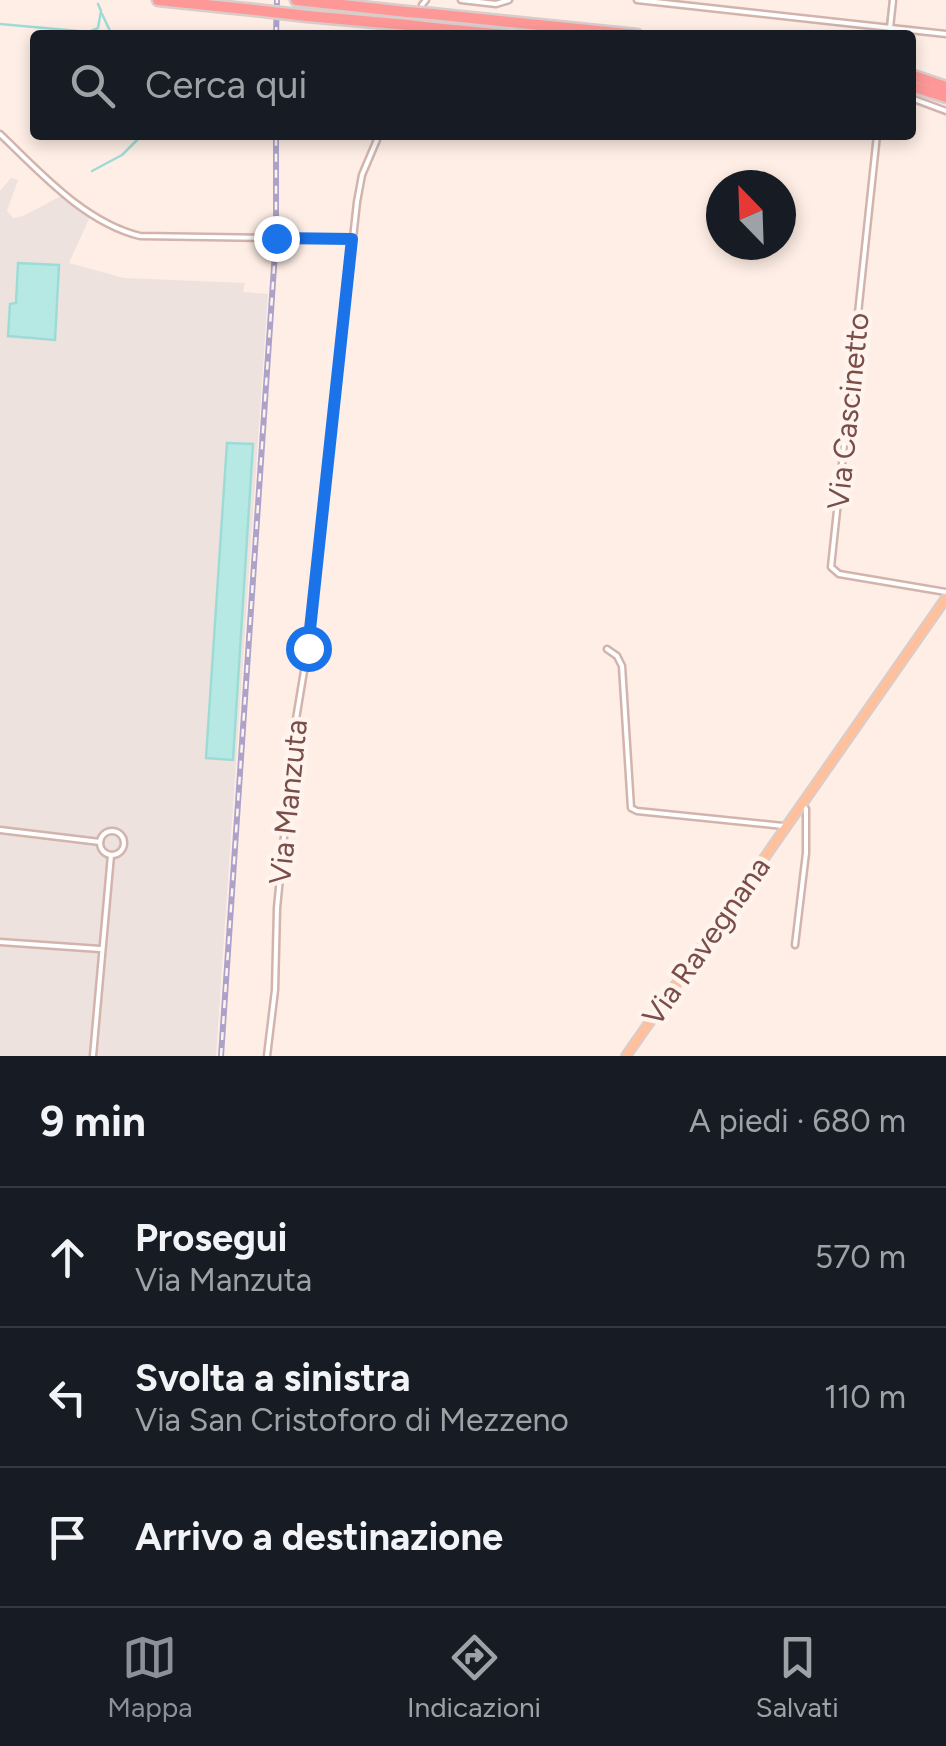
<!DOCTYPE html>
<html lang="it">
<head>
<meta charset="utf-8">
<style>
  body { margin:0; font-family:Figtree,sans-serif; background:#242831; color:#f1f3f6 }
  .compass { position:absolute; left:706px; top:170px; width:90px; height:90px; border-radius:50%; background:#171b24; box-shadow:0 5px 15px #0003; rotate:337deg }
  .stop { position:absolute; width:30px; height:30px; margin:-22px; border:8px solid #1a73e8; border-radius:50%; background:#fff }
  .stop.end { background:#1a73e8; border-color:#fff; box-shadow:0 2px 10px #0008 }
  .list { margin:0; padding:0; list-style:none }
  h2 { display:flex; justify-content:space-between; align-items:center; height:130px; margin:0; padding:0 40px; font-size:42px }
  h2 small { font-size:32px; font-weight:400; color:#9ea1a6 }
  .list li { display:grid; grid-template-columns:65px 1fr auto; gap:30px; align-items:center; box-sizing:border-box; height:140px; padding:0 40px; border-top:2px solid #363941 }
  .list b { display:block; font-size:38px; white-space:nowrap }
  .list p { margin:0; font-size:32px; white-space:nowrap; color:#9ea1a6 }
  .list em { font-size:32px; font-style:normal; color:#9ea1a6 }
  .icon { flex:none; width:55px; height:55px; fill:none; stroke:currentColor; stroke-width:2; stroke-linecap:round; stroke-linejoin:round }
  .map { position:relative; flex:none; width:946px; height:1056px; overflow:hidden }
  .search { position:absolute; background:#171b24; box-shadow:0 5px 15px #0003; left:30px; right:30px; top:30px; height:110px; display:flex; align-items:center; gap:25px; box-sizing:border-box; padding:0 35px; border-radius:10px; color:#9ea1a6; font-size:38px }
  .sheet { height:550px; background:#171b24 }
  nav { display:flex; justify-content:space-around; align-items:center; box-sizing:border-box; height:140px; border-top:2px solid #363941; background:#171b24; font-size:28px; color:#9ea1a6 }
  nav a { display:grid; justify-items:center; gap:5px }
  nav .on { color:#8c9099 }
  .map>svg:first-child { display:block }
  .industrial { fill:#eee2df }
  .water { fill:#b7e9e4; stroke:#9ddcd6; stroke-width:2.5 }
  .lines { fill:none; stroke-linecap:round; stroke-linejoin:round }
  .stream { stroke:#9ddcd6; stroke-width:2.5 }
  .minor-casing { stroke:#d3b4ac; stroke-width:9 }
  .primary-casing { stroke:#d9cdcc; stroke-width:12 }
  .motorway-casing { stroke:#d9cdcc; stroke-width:15 }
  .minor { stroke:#fff; stroke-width:4 }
  .primary { stroke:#ffc09b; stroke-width:8 }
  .motorway { stroke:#fd9897; stroke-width:10 }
  .rail-casing { stroke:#ada2c9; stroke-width:6 }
  .rail { stroke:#fff3ed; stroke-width:2.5; stroke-dasharray:8; stroke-linecap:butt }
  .motorway-bridge-casing { stroke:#d9cdcc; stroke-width:15; stroke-linecap:butt }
  .motorway-bridge { stroke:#fd9897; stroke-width:10 }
  .route { stroke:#1a73e8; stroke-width:12 }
  .labels { text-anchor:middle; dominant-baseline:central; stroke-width:9; stroke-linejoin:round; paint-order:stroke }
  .street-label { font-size:30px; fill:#794d48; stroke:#fff3ed }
</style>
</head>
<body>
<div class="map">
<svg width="946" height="1056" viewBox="0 0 946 1056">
  <rect width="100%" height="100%" fill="#feeee5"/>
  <path class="industrial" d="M11,178L18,180L7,211L13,218L23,216L63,195L90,217L69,263L124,278L245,283L243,292L268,294L216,1056H0V191Z"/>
  <g class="water">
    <path d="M18,263L59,265L55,340L8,336L10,304L16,303Z"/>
    <path d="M227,443L253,444L233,760L206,758Z"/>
  </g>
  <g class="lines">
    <g class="stream">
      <path d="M102,14L112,35"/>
      <path d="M0,24L89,32L98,28L101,11L98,4"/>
      <path d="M886,35L890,0"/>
      <path d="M92,171L122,155L142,135"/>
    </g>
    <defs>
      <g id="minor">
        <path d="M461,0L496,4L509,0"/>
        <path d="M637,0L946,34"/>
        <path d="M890,28L893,0"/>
        <path d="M419,35L422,5L426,0"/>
        <path d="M911,98L946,111"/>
        <path d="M0,134C41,173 84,222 140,236L353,239"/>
        <path d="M877,135L831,567L839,574L946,592"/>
        <path d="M607,649L617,656L622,666L631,808L637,811L783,826"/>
        <path d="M0,830L100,842"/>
        <circle cx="112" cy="843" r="12"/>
        <path d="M0,942L100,949"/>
        <path d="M795,945L806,853V809L802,804"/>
        <path d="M93,1056L111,855"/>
        <path d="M267,1056L275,990L277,908L295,725L308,647L357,202L362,175L379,135"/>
      </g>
      <path id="primary" d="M626,1056L946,598"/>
      <g id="motorway">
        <path d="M158,0L255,10"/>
        <path d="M296,0L407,12"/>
        <path d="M432,14L637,35"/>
        <path d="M307,16L408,25"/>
        <path d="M433,28L506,35"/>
        <path d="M911,75L946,87"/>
        <path d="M911,86L946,97"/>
      </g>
    </defs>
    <use href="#minor" class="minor-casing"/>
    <use href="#primary" class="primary-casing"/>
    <use href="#motorway" class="motorway-casing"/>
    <use href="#minor" class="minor"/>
    <use href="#primary" class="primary"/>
    <use href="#motorway" class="motorway"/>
    <defs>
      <g id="rail">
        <path d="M276,35L277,0"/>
        <path d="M221,1056L276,237V135"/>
      </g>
    </defs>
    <use href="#rail" class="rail-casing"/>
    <use href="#rail" class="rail"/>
    <defs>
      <g id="motorway-bridge">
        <path d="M255,10L307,16"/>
        <path d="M407,12L432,14"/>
        <path d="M408,25L433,28"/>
      </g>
    </defs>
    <use href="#motorway-bridge" class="motorway-bridge-casing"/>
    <use href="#motorway-bridge" class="motorway-bridge"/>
  </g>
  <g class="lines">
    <path class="route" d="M276,238L352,239L308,648"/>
  </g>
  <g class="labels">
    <g class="street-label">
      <text transform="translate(848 411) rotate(-84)">Via Cascinetto</text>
      <text transform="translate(288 802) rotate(-84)">Via Manzuta</text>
      <text transform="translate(706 941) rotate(-55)">Via Ravegnana</text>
    </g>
  </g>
</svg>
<svg class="compass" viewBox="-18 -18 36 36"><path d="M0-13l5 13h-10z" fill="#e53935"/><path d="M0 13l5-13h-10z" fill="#9ea1a6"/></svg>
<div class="stop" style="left:308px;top:648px"></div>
<div class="stop end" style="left:276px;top:238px"></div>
<div class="search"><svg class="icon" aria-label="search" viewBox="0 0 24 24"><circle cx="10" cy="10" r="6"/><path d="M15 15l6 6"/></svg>Cerca qui</div>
</div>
<section class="sheet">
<h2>9 min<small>A piedi · 680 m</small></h2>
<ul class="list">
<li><svg class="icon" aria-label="ahead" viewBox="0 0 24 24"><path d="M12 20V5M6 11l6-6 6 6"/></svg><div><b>Prosegui</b><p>Via Manzuta</p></div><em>570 m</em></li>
<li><svg class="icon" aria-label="left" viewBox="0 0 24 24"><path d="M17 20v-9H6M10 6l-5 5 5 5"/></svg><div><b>Svolta a sinistra</b><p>Via San Cristoforo di Mezzeno</p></div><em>110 m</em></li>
<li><svg class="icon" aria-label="arrive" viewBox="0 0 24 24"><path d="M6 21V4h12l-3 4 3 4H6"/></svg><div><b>Arrivo a destinazione</b></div></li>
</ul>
</section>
<nav>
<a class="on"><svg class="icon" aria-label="map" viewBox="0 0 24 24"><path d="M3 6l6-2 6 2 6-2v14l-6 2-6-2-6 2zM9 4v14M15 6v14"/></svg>Mappa</a>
<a><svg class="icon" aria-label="directions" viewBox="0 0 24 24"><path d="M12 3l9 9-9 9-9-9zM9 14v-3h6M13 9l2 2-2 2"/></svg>Indicazioni</a>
<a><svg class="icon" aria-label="saved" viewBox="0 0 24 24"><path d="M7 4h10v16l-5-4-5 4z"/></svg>Salvati</a>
</nav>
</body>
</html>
